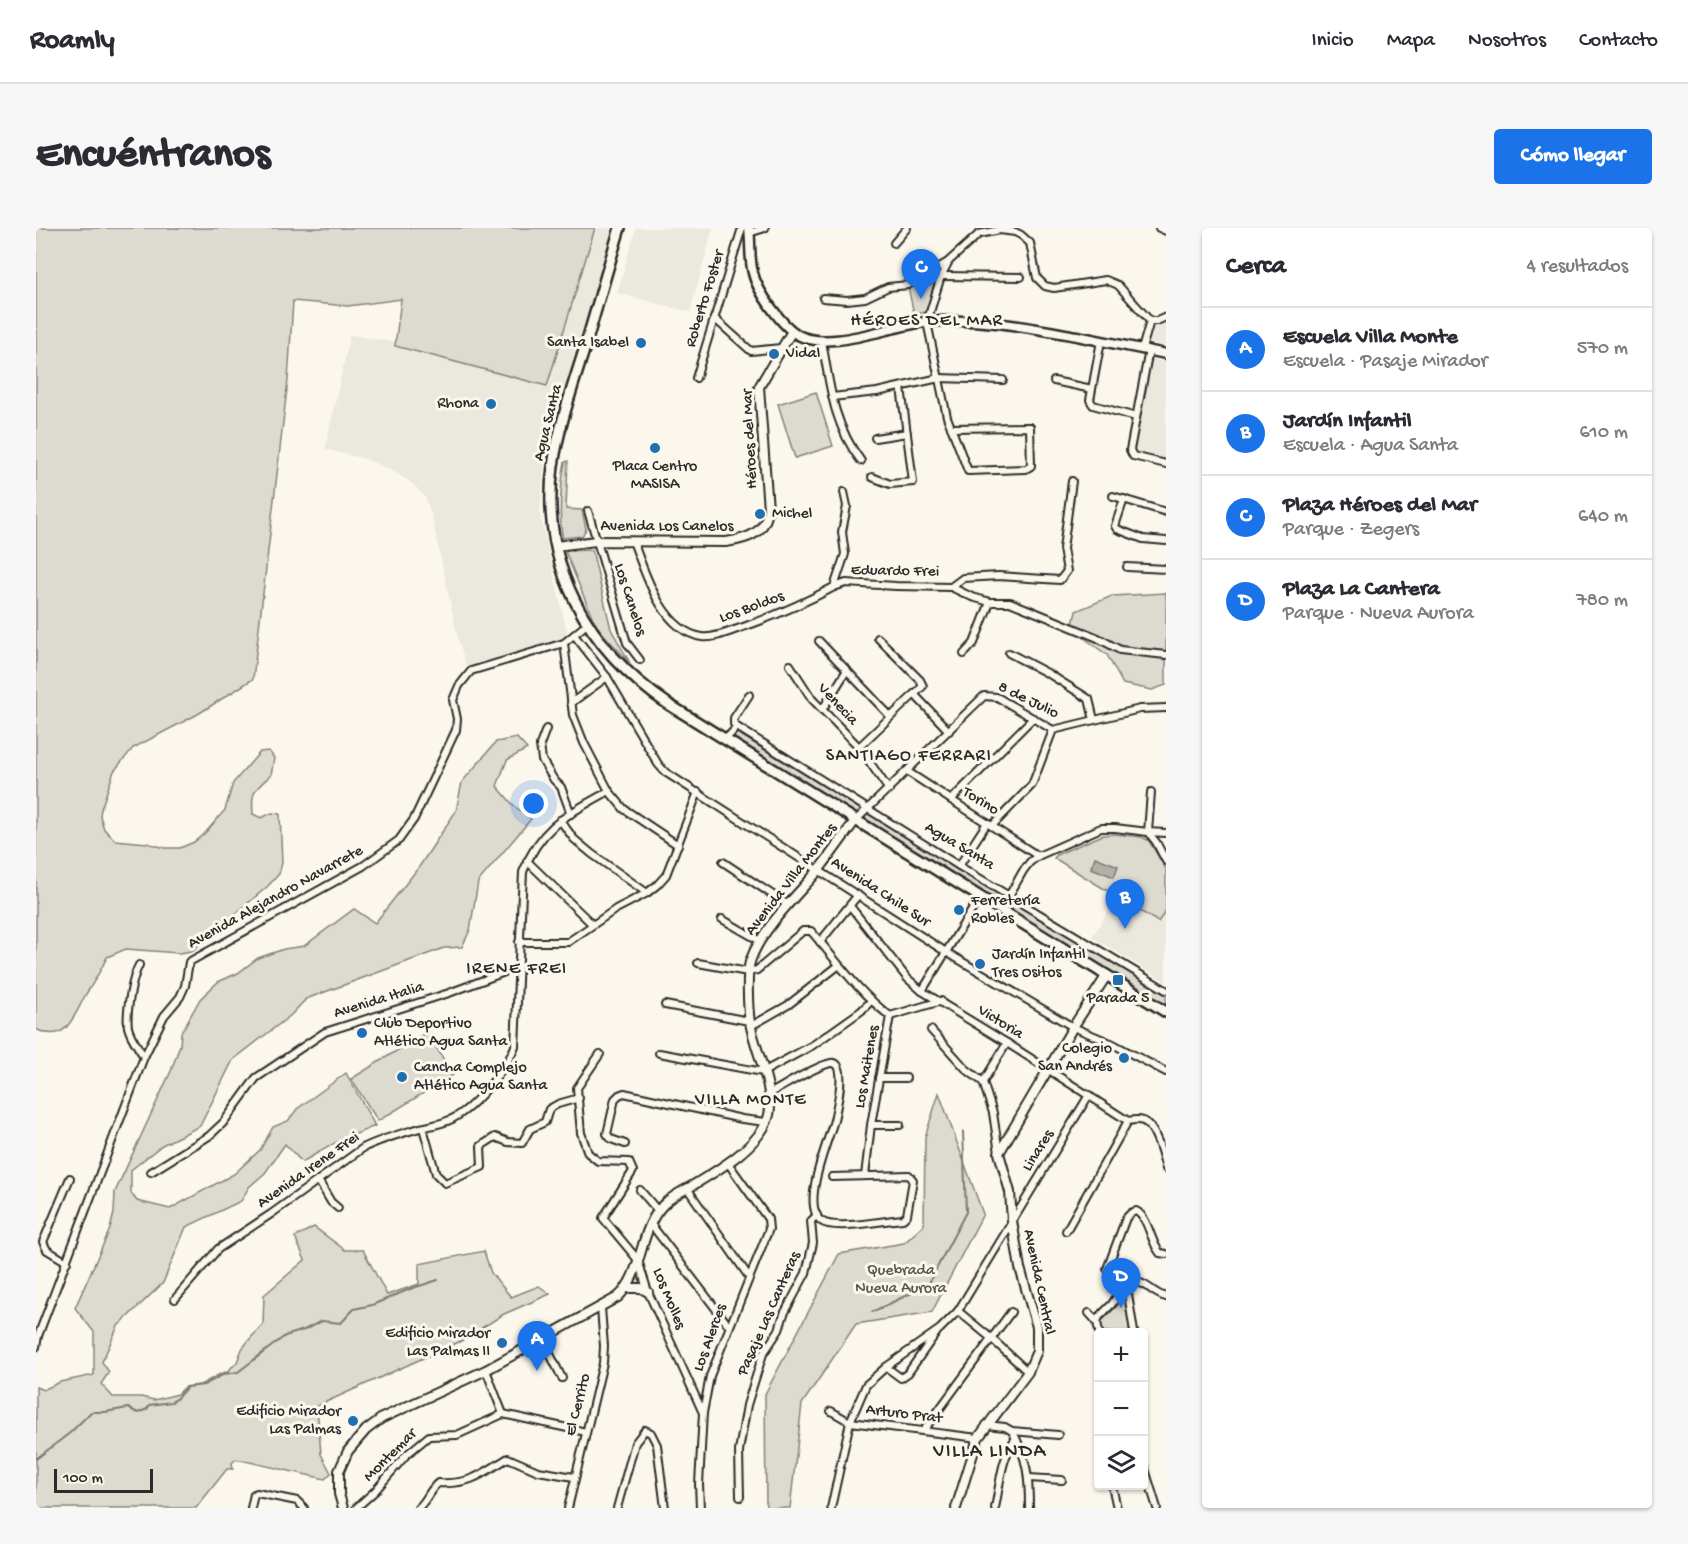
<!DOCTYPE html>
<html lang="es">
<head>
<meta charset="utf-8">
<style>
  body { margin:0; font-family:"Gochi Hand",sans-serif; background:#f7f7f7; color:#2b2b33 }
  .controls { position:absolute; right:18px; bottom:18px; display:grid; overflow:hidden; border-radius:6px; box-shadow:0 2px 4px #0004 }
  .controls button { width:54px; height:54px; display:grid; place-items:center; padding:0; border:0; border-bottom:2px solid #e1e1e2; background:#fff; color:#2b2b33; font:30px sans-serif }
  .scale { position:absolute; left:18px; bottom:15px; width:99px; box-sizing:border-box; padding-left:6px; border:3px solid #2b2b2b; border-top:0; font-size:16px; line-height:21px; white-space:nowrap; color:#2b2b2b; -webkit-text-stroke:4px #fbf7ec; paint-order:stroke }
  .you { position:absolute; left:498px; top:576px; width:21px; height:21px; margin:-15px; border:4px solid #fff; border-radius:50%; background:#1a73e8; box-shadow:0 0 0 9px #1a73e833 }
  .badge { display:grid; place-items:center; width:39px; height:39px; border-radius:50%; background:#1a73e8; color:#fff; font-size:20px; font-weight:700 }
  .pin { position:absolute; translate:-50% -50px; filter:drop-shadow(0 2px 3px #0008) }
  .pin::after { content:''; position:absolute; top:32px; width:21px; height:18px; background:inherit; clip-path:polygon(0 0,100% 0,50% 100%) }
  .list { margin:0; padding:0; list-style:none }
  h2 { display:flex; justify-content:space-between; align-items:center; height:78px; margin:0; padding:0 24px; font-size:26px }
  h2 small { font-size:20px; font-weight:400; color:#7c7c81 }
  .list li { display:grid; grid-template-columns:39px 1fr auto; gap:18px; align-items:center; box-sizing:border-box; height:84px; padding:0 24px; border-top:2px solid #e1e1e2 }
  .list b { display:block; font-size:22px; white-space:nowrap }
  .list p { margin:0; font-size:20px; white-space:nowrap; color:#7c7c81 }
  .list em { font-size:20px; font-style:normal; color:#7c7c81 }
  .icon { flex:none; width:33px; height:33px; fill:none; stroke:currentColor; stroke-width:2; stroke-linecap:round; stroke-linejoin:round }
  .map { position:relative; flex:none; width:1130px; height:1280px; overflow:hidden; border-radius:6px }
  header { display:flex; align-items:center; gap:36px; box-sizing:border-box; height:84px; padding:0 30px; background:#fff; border-bottom:2px solid #e1e1e2 }
  header strong { font-size:28px }
  nav { display:flex; gap:33px; margin-inline-start:auto; font-size:21px }
  .intro { display:flex; align-items:center; justify-content:space-between; box-sizing:border-box; height:144px; padding:0 36px }
  h1 { margin:0; font-size:42px }
  .button { padding:15px 27px; border-radius:6px; background:#1a73e8; color:#fff; font-size:21px; font-weight:700 }
  main { display:flex; gap:36px; padding:0 36px }
  aside { flex:1; background:#fff; border-radius:6px; box-shadow:0 2px 4px #0004 }
  .map>svg:first-child { display:block }
  .built { fill:#ebe8de }
  .green { fill:#dddad0; stroke:#84827e; stroke-width:1.5 }
  .water { fill:#b1afa7; stroke:#7b7a75; stroke-width:1.5 }
  .lines { fill:none; stroke-linecap:round; stroke-linejoin:round }
  .stream { stroke:#7b7a75; stroke-width:2 }
  .minor-casing { stroke:#2b2b2b; stroke-width:10 }
  .tertiary-casing { stroke:#2b2b2b; stroke-width:12 }
  .secondary-casing { stroke:#2b2b2b; stroke-width:13 }
  .primary-casing { stroke:#2b2b2b; stroke-width:14 }
  .minor { stroke:#fbf7ec; stroke-width:6 }
  .tertiary { stroke:#fbf7ec; stroke-width:8 }
  .secondary { stroke:#fbf7ec; stroke-width:8 }
  .primary { stroke:#fbf7ec; stroke-width:9 }
  .poi-dot { fill:#1f6fb2; stroke:#fbf7ec; stroke-width:2 }
  .labels { text-anchor:middle; dominant-baseline:central; stroke-width:6; stroke-linejoin:round; paint-order:stroke }
  .street-label { font-size:16px; fill:#2b2b2b; stroke:#fbf7ec }
  .poi-label { font-size:16px; fill:#2b2b2b; stroke:#fbf7ec; text-anchor:start }
  .park-label { font-size:16px; fill:#585754; stroke:#fbf7ec }
  .neighbourhood-label { font-size:18px; letter-spacing:1.5px; fill:#2b2b2b; stroke:#fbf7ec }
  .quarter-label { font-size:20px; letter-spacing:1.5px; fill:#2b2b2b; stroke:#fbf7ec }
</style>
</head>
<body>
<header>
<strong>Roamly</strong>
<nav><a>Inicio</a><a>Mapa</a><a>Nosotros</a><a>Contacto</a></nav>
</header>
<div class="intro"><h1>Encuéntranos</h1><a class="button">Cómo llegar</a></div>
<main>
<div class="map">
<svg width="1130" height="1280" viewBox="0 0 1130 1280">
  <rect width="100%" height="100%" fill="#fbf7ec"/>
  <filter id="ink" filterUnits="userSpaceOnUse"><feTurbulence type="fractalNoise" baseFrequency=".0167" numOctaves="2"/><feDisplacementMap in="SourceGraphic" scale="12" xChannelSelector="R" yChannelSelector="G"/><feConvolveMatrix kernelMatrix="1 2 1 2 8 2 1 2 1" color-interpolation-filters="sRGB"/></filter>
  <g filter="url(#ink)">
    <g class="built">
      <path d="M525,0H580L521,186L508,239L504,286L531,404L529,410L431,440L421,407L396,288L389,269L377,256L357,243L329,231L289,221L314,107L446,128Z"/>
      <path d="M600,0H677L654,84L581,65Z"/>
      <path d="M1130,90V118L1114,115L1118,97Z"/>
      <path d="M1116,131L1130,134V232L1102,226L1099,221Z"/>
      <path d="M1081,669L1122,693L1130,682V754L1056,709Z"/>
    </g>
    <g class="green">
      <path d="M0,0H559L511,158L359,118L365,71L312,78L257,73L252,152L217,451L162,486L97,520L78,543L65,581L64,588L68,601L79,612L111,615L129,620H144L158,614L170,604L189,582L197,555L224,524L233,523L238,530L235,547C218,562 215,563 217,586L225,590L236,585L244,586L246,635L243,646L232,658L156,723L143,725L90,721L71,729C65,742 58,754 50,766C38,787 31,817 0,801Z"/>
      <path d="M905,41L900,53L891,84L878,86L872,59L883,55Z"/>
      <path d="M780,164L797,218L759,230L742,176Z"/>
      <path d="M532,233L530,281L546,282L550,301L546,308L527,310C522,291 525,254 529,234Z"/>
      <path d="M556,322L575,401L594,435L560,398L529,323Z"/>
      <path d="M1130,365V457L1116,462L1087,456L1071,427L1036,401L1040,383L1076,368Z"/>
      <path d="M698,503L968,670L1130,767V781L686,512Z"/>
      <path d="M481,510L491,521L471,532L461,558L478,578L495,591L442,654L434,702L426,719L408,720L270,771L255,787L197,832L164,898L126,917L95,942V965L101,973L134,981L198,946L224,922L237,899L252,893L261,881L310,845L339,898L299,915L266,934L249,916L229,945L213,959L205,973L150,999L127,1055L82,1098L66,1134L73,1144L65,1156L77,1169H105L118,1172L142,1166L149,1159L164,1157L186,1145L191,1144L201,1134L206,1121L213,1112L227,1096L228,1067L269,1032L259,1009L278,999L309,1022H327L351,1067L383,1056V1036L448,1023L455,1045L475,1069L503,1058L514,1066L468,1086L425,1113L281,1178L285,1226L295,1245L289,1251L200,1231L196,1235L197,1241H191L160,1280H0V1159L7,1162L24,1154L58,1147V1104L39,1080L74,1001L78,985L79,964L135,843L144,817L145,805L164,771L182,754L202,745L222,730L248,721L268,718L318,681L339,695L383,639L420,583L426,554L460,514Z"/>
      <path d="M1078,606L1106,609L1113,613L1130,641V682L1122,694L1018,630L1022,626L1067,607Z"/>
      <path d="M391,804L417,847L342,893L315,851Z"/>
      <path d="M903,865L947,986L896,1084L820,1096L766,1176L754,1280H730L729,1166L803,1026L868,1015L888,997L889,909Z"/>
      <path d="M1090,1069L1094,1104H1067L1063,1096Z"/>
    </g>
    <path class="water" d="M1059,629L1082,638L1078,649L1055,640Z"/>
    <g class="lines">
      <g class="stream">
        <path d="M836,1084L892,1057L930,984L927,903"/>
        <path d="M0,1231L35,1204L55,1184H69L92,1180L102,1185L111,1181L114,1177L135,1174L139,1172L151,1159L168,1157L188,1146L202,1144L249,1108L268,1102L286,1093L305,1095L318,1081L336,1077L374,1061L402,1052"/>
      </g>
      <defs>
        <g id="minor">
          <path d="M1123,0L1130,3"/>
          <path d="M713,5L729,0"/>
          <path d="M858,15L871,0"/>
          <path d="M905,48L985,49"/>
          <path d="M787,70L811,72L829,70L852,59L872,57L912,34"/>
          <path d="M678,90L715,123L745,120"/>
          <path d="M786,113C794,158 797,196 825,233"/>
          <path d="M1065,113L1054,172L1057,177L1100,189"/>
          <path d="M1106,121L1114,93"/>
          <path d="M1113,122L1094,222L1097,228L1130,236"/>
          <path d="M660,150L706,0"/>
          <path d="M1018,153L1056,161"/>
          <path d="M796,169L841,164L903,150L967,152"/>
          <path d="M915,200L994,199L995,238L990,241L932,243L911,189L891,94L905,48L913,33L943,6L964,2L979,4L985,7L994,15L1001,50L1009,58L1018,60L1070,52L1082,57L1114,93H1121L1130,89"/>
          <path d="M839,210L871,205"/>
          <path d="M836,249L854,256L877,254L865,159"/>
          <path d="M1077,268L1130,284"/>
          <path d="M1088,271L1079,298L1081,301L1107,311L1130,313"/>
          <path d="M552,283L591,415L604,432"/>
          <path d="M597,313C609,345 626,403 666,409C679,411 697,402 710,398C741,387 770,374 798,359L809,326L806,304L811,278L808,264"/>
          <path d="M1091,339L1130,341"/>
          <path d="M798,359L810,355L860,358L915,359L927,350L963,348L1024,352L1031,343L1027,321L1036,253"/>
          <path d="M915,359L936,369L954,374H974L1062,410L1084,422L1130,427"/>
          <path d="M539,408L571,449L622,536L629,544L910,724L1037,799L1075,815L1130,844"/>
          <path d="M783,413L854,488"/>
          <path d="M528,415L537,487L548,515L573,563L588,581L642,617"/>
          <path d="M973,425L1013,446L1053,471L1058,492"/>
          <path d="M928,426L938,415L954,374"/>
          <path d="M754,437L776,471L823,519L853,562"/>
          <path d="M878,466L913,503"/>
          <path d="M713,467L698,490V496L701,499L923,638L1130,762"/>
          <path d="M535,475L571,449"/>
          <path d="M786,482L811,442"/>
          <path d="M510,501L504,517L506,532L518,552L525,559L535,586"/>
          <path d="M689,512L701,499"/>
          <path d="M823,519L887,458L884,452L842,410"/>
          <path d="M872,544L1002,628"/>
          <path d="M1115,564L1112,604L1130,605"/>
          <path d="M915,572L997,490"/>
          <path d="M524,592L538,611L556,626L611,665"/>
          <path d="M819,593L948,468L961,469L1017,502L1104,481L1130,480"/>
          <path d="M956,598L996,557L1017,502"/>
          <path d="M491,633L556,696"/>
          <path d="M687,634L752,677"/>
          <path d="M923,638L951,595"/>
          <path d="M814,678L871,750L886,763L971,815L1092,893C1097,892 1102,891 1107,893C1120,898 1127,929 1130,941"/>
          <path d="M965,682L987,643L994,634L1002,628L1065,600H1079L1112,604L1120,614L1130,633"/>
          <path d="M686,691L724,713"/>
          <path d="M483,714H532L580,681L611,665L621,657L630,647L662,564"/>
          <path d="M784,714L822,667"/>
          <path d="M662,735L712,744L721,742L767,703H775C801,733 822,764 854,788"/>
          <path d="M103,737C96,750 90,784 92,799C94,809 103,820 108,829"/>
          <path d="M886,763L944,669"/>
          <path d="M629,777L713,793"/>
          <path d="M854,788L905,773"/>
          <path d="M715,798L752,777L802,738"/>
          <path d="M895,802L930,841L947,854L957,885L963,925"/>
          <path d="M623,825L727,844L777,817L825,783L835,773"/>
          <path d="M564,826L541,860L545,905L552,925L562,933L593,934L597,943L567,990L602,1032L612,1064L667,1185"/>
          <path d="M843,850H870"/>
          <path d="M947,854L971,815"/>
          <path d="M733,866C748,858 779,838 795,835C813,832 800,882 798,892C793,912 764,976 785,993C798,1003 850,992 867,991L871,987L877,952L873,947L796,949"/>
          <path d="M835,897H864"/>
          <path d="M387,900L400,946L409,955L446,939L445,918L459,909L472,914L486,915L494,901L509,894L513,881L522,876L543,870"/>
          <path d="M589,916L575,911L571,906L579,871L583,867L588,865L706,891L730,894"/>
          <path d="M115,944L173,908L187,895L220,850L289,804L413,765L482,739"/>
          <path d="M829,948L835,897L854,788"/>
          <path d="M282,952L295,974L302,980"/>
          <path d="M651,960L713,1049"/>
          <path d="M604,962L622,983"/>
          <path d="M614,995L693,1098"/>
          <path d="M1030,1003L1092,893"/>
          <path d="M31,1034L11,1022L7,1014L34,950"/>
          <path d="M1071,1041L1090,990L1095,985L1100,983C1113,990 1114,1013 1124,1025L1130,1026"/>
          <path d="M1084,1063L1092,1066L1098,1104"/>
          <path d="M139,1071L182,1021L235,986L327,920C345,911 364,906 384,900C394,898 406,896 416,891C438,880 471,840 479,818L487,644C505,597 533,586 573,563"/>
          <path d="M922,1083L956,1111L992,1144"/>
          <path d="M1053,1085L1061,1094"/>
          <path d="M1063,1104L1061,1094L1063,1089L1076,1076L1090,1054C1113,1052 1112,1064 1130,1069"/>
          <path d="M506,1110L526,1150"/>
          <path d="M0,1119L2,1108L108,829L128,788L144,769L149,758L153,734L327,638L363,612L378,591L420,502L421,491L417,472L423,458L435,443L528,415L551,396"/>
          <path d="M850,1139L865,1150L872,1145L901,1104"/>
          <path d="M450,1142L467,1186"/>
          <path d="M795,1183L814,1194L942,1210"/>
          <path d="M950,1197L969,1199L976,1203L1022,1207"/>
          <path d="M888,1202L975,1084"/>
          <path d="M976,1203C992,1230 993,1251 993,1280"/>
          <path d="M1108,1238L1121,1280"/>
          <path d="M993,1250L1026,1252"/>
          <path d="M1076,1258L1081,1280"/>
          <path d="M704,1269L703,1223L711,1177L727,1126L743,1102L748,1086L770,1045L777,1015L775,993L781,987"/>
          <path d="M215,1280L218,1266L221,1265L261,1273L268,1280"/>
          <path d="M320,1280L339,1263L370,1227L393,1208L421,1207L467,1186L550,1204"/>
          <path d="M382,1280C391,1273 393,1262 402,1255C434,1257 446,1246 472,1230L502,1243L538,1249"/>
          <path d="M532,1280L567,1135L568,1118L565,1080"/>
          <path d="M581,1280L599,1215L609,1202L615,1205L621,1217L629,1280"/>
          <path d="M664,1280L663,1256L667,1185L674,1148L733,1001L732,991L692,935"/>
          <path d="M795,1280L814,1194L830,1157L850,1139L904,1101L922,1083L1053,867"/>
          <path d="M959,1280C964,1257 965,1229 980,1210"/>
        </g>
        <g id="tertiary">
          <path d="M520,318L560,313L690,314C712,311 730,305 732,281L723,159L756,103"/>
          <path d="M591,1060H605L612,1064"/>
          <path d="M307,1280L303,1266V1243L312,1223L330,1202L346,1190L450,1142L582,1069C608,1045 602,1003 627,977C635,969 644,964 654,959C679,944 726,917 733,887C739,861 718,820 714,794C712,782 710,742 715,731C726,701 760,668 781,644C794,628 806,610 819,593"/>
          <path d="M920,1280L942,1210L992,1144L1001,1123V1099L984,1040L976,993L974,964L963,925L1037,799L1071,747"/>
        </g>
        <path id="secondary" d="M713,0C715,15 713,31 717,45C721,63 746,98 762,107C794,124 855,97 891,94C942,89 991,99 1041,108C1070,114 1100,120 1130,126"/>
        <path id="primary" d="M584,0C572,39 561,79 549,119C537,158 523,197 517,238C504,337 551,421 632,476L1130,784"/>
      </defs>
      <use href="#minor" class="minor-casing"/>
      <use href="#tertiary" class="tertiary-casing"/>
      <use href="#secondary" class="secondary-casing"/>
      <use href="#primary" class="primary-casing"/>
      <use href="#minor" class="minor"/>
      <use href="#tertiary" class="tertiary"/>
      <use href="#secondary" class="secondary"/>
      <use href="#primary" class="primary"/>
    </g>
  </g>
  <g class="poi-dot">
    <circle cx="605" cy="115" r="6"/>
    <circle cx="738" cy="126" r="6"/>
    <circle cx="455" cy="176" r="6"/>
    <circle cx="619" cy="220" r="6"/>
    <circle cx="724" cy="286" r="6"/>
    <circle cx="923" cy="682" r="6"/>
    <circle cx="944" cy="736" r="6"/>
    <rect x="1076" y="746" width="12" height="12" rx="3"/>
    <circle cx="326" cy="805" r="6"/>
    <circle cx="1088" cy="830" r="6"/>
    <circle cx="366" cy="849" r="6"/>
    <circle cx="466" cy="1115" r="6"/>
    <circle cx="317" cy="1193" r="6"/>
  </g>
  <g class="labels">
    <g class="street-label">
      <text transform="translate(670 71) rotate(-73)">Roberto Foster</text>
      <text transform="translate(513 195) rotate(-76)">Agua Santa</text>
      <text transform="translate(715 211) rotate(-93)">Héroes del Mar</text>
      <text x="631" y="299">Avenida Los Canelos</text>
      <text transform="translate(859 344) rotate(1)">Eduardo Frei</text>
      <text transform="translate(593 372) rotate(72)">Los Canelos</text>
      <text transform="translate(716 380) rotate(-20)">Los Boldos</text>
      <text transform="translate(992 473) rotate(26)">8 de Julio</text>
      <text transform="translate(801 477) rotate(47)">Venecia</text>
      <text transform="translate(944 574) rotate(32)">Torino</text>
      <text transform="translate(923 619) rotate(31)">Agua Santa</text>
      <text transform="translate(756 652) rotate(-52)">Avenida Villa Montes</text>
      <text transform="translate(844 665) rotate(33)">Avenida Chile Sur</text>
      <text transform="translate(240 670) rotate(-29)">Avenida Alejandro Navarrete</text>
      <text transform="translate(343 773) rotate(-17)">Avenida Italia</text>
      <text transform="translate(964 795) rotate(32)">Victoria</text>
      <text transform="translate(832 839) rotate(-80)">Los Maitenes</text>
      <text transform="translate(1003 923) rotate(-58)">Linares</text>
      <text transform="translate(273 943) rotate(-35)">Avenida Irene Frei</text>
      <text transform="translate(1002 1054) rotate(78)">Avenida Central</text>
      <text transform="translate(632 1071) rotate(68)">Los Molles</text>
      <text transform="translate(734 1086) rotate(-66)">Pasaje Las Canteras</text>
      <text transform="translate(675 1110) rotate(-70)">Los Alerces</text>
      <text transform="translate(543 1177) rotate(-76)">El Cerrito</text>
      <text transform="translate(868 1187) rotate(7)">Arturo Prat</text>
      <text transform="translate(355 1228) rotate(-45)">Montemar</text>
    </g>
    <g class="poi-label">
      <text x="593" y="115" text-anchor="end">Santa Isabel</text>
      <text x="750" y="126">Vidal</text>
      <text x="443" y="176" text-anchor="end">Rhona</text>
      <text x="619" y="239" text-anchor="middle">Placa Centro<tspan x="619" dy="18">MASISA</tspan></text>
      <text x="736" y="286">Michel</text>
      <text x="935" y="673">Ferretería<tspan x="935" dy="18">Robles</tspan></text>
      <text x="956" y="727">Jardín Infantil<tspan x="956" dy="18">Tres Ositos</tspan></text>
      <text x="1082" y="771" text-anchor="middle">Parada 5</text>
      <text x="338" y="796">Club Deportivo<tspan x="338" dy="18">Atlético Agua Santa</tspan></text>
      <text x="1076" y="821" text-anchor="end">Colegio<tspan x="1076" dy="18">San Andrés</tspan></text>
      <text x="378" y="840">Cancha Complejo<tspan x="378" dy="18">Atlético Agua Santa</tspan></text>
      <text x="454" y="1106" text-anchor="end">Edificio Mirador<tspan x="454" dy="18">Las Palmas II</tspan></text>
      <text x="305" y="1184" text-anchor="end">Edificio Mirador<tspan x="305" dy="18">Las Palmas</tspan></text>
    </g>
    <g class="park-label">
      <text x="865" y="1043">Quebrada<tspan x="865" dy="18">Nueva Aurora</tspan></text>
    </g>
    <g class="neighbourhood-label">
      <text x="891" y="93">HÉROES DEL MAR</text>
      <text x="873" y="528">SANTIAGO FERRARI</text>
      <text x="481" y="741">IRENE FREI</text>
      <text x="715" y="872">VILLA MONTE</text>
    </g>
    <g class="quarter-label">
      <text x="954" y="1224">VILLA LINDA</text>
    </g>
  </g>
</svg>
<div class="controls">
<button>+</button>
<button>−</button>
<button><svg class="icon" aria-label="layers" viewBox="0 0 24 24"><path d="M12 4l9 5-9 5-9-5zM3 14l9 5 9-5"/></svg></button>
</div>
<div class="scale">100 m</div>
<div class="you"></div>
<div class="pin badge" style="left:501px;top:1143px">A</div>
<div class="pin badge" style="left:1089px;top:701px">B</div>
<div class="pin badge" style="left:885px;top:71px">C</div>
<div class="pin badge" style="left:1085px;top:1080px">D</div>
</div>
<aside>
<h2>Cerca<small>4 resultados</small></h2>
<ul class="list">
<li><span class="badge">A</span><div><b>Escuela Villa Monte</b><p>Escuela · Pasaje Mirador</p></div><em>570 m</em></li>
<li><span class="badge">B</span><div><b>Jardín Infantil</b><p>Escuela · Agua Santa</p></div><em>610 m</em></li>
<li><span class="badge">C</span><div><b>Plaza Héroes del Mar</b><p>Parque · Zegers</p></div><em>640 m</em></li>
<li><span class="badge">D</span><div><b>Plaza La Cantera</b><p>Parque · Nueva Aurora</p></div><em>780 m</em></li>
</ul>
</aside>
</main>
</body>
</html>
